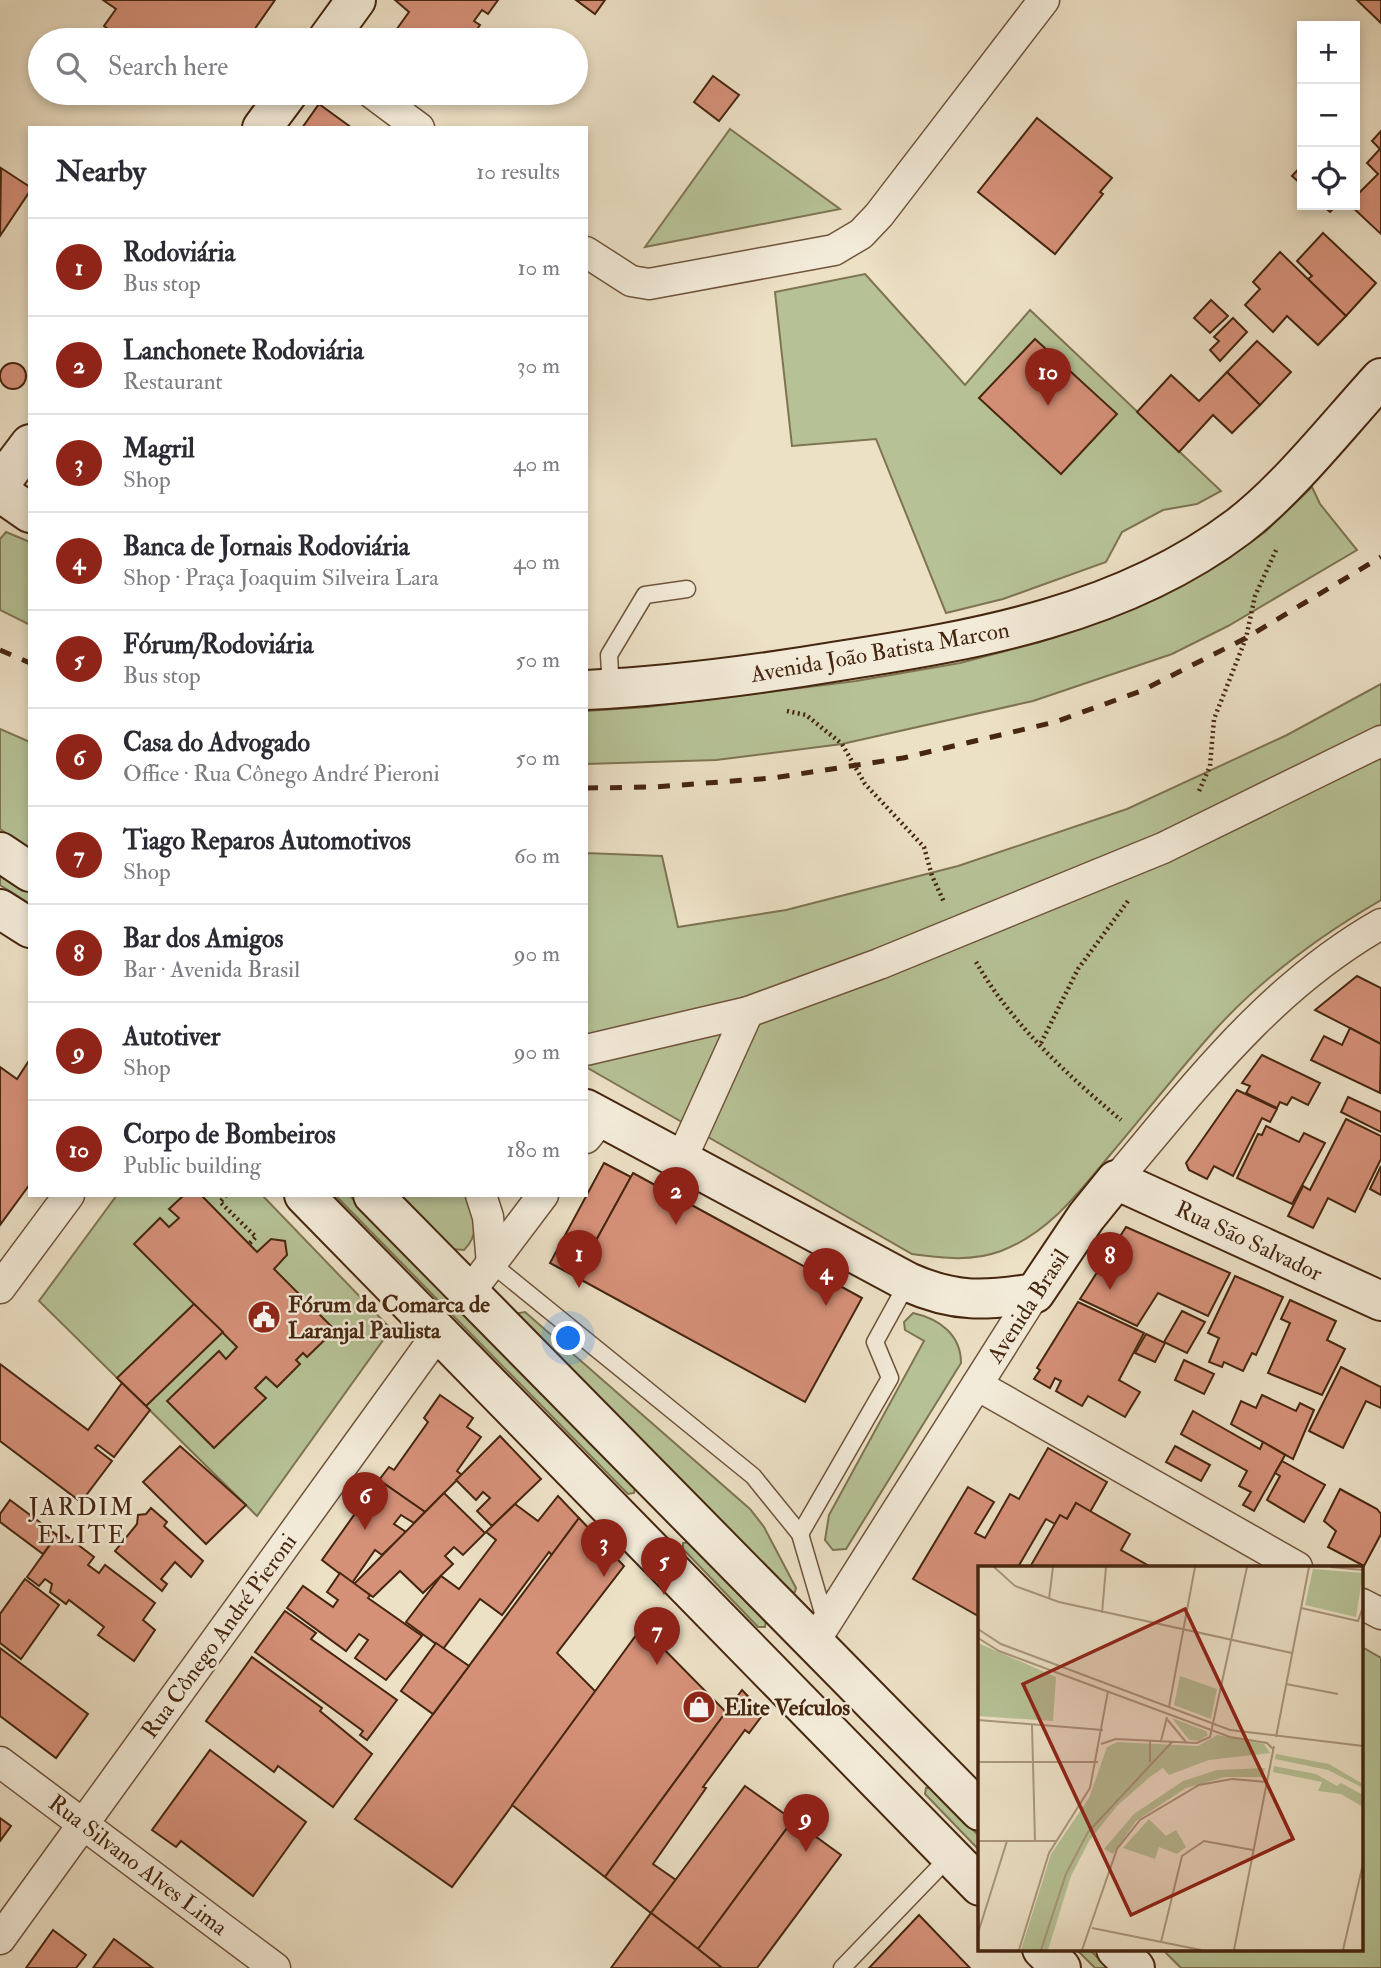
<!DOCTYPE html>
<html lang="en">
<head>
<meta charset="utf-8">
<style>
  body { margin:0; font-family:"IM FELL Double Pica",serif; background:#f2f2f3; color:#2b2b33 }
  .controls { position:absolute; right:21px; top:21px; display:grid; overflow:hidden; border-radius:0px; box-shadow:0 4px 10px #0003 }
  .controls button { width:63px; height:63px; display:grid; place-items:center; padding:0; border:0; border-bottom:2px solid #e1e1e2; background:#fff; color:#2b2b33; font:35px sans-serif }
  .you { position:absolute; left:569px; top:1339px; width:24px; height:24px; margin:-18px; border:5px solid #fff; border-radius:50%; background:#1a73e8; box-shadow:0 0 0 10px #1a73e833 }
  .badge { display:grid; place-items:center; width:46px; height:46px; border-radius:50%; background:#8f2418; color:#fff; font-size:23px; font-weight:700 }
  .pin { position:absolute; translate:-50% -58px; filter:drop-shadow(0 2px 4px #0008) }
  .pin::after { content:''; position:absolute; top:37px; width:24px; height:21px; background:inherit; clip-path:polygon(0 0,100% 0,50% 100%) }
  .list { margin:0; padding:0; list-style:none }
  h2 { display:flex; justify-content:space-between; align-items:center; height:91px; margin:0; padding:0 28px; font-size:30px }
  h2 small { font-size:23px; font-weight:400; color:#7c7c81 }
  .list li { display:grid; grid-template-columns:46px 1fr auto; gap:21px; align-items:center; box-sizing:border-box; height:98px; padding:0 28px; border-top:2px solid #e1e1e2 }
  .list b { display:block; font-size:26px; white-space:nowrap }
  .list p { margin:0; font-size:23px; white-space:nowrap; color:#7c7c81 }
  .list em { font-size:23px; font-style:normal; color:#7c7c81 }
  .icon { flex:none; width:38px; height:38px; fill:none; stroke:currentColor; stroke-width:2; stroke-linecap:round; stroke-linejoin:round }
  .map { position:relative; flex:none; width:1381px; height:1968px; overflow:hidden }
  .search { position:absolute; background:#fff; box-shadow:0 4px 10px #0003; left:28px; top:28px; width:560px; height:77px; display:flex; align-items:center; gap:18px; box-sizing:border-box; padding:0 24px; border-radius:38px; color:#7c7c81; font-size:26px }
  .panel { position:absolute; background:#fff; box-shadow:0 4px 10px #0003; left:28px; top:126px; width:560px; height:1071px; border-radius:0px }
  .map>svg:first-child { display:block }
  .green { fill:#b6c296; stroke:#7e7452; stroke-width:2 }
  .building { fill:#d59078; stroke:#46260f; stroke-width:2 }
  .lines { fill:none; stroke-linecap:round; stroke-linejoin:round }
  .lane-casing { stroke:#70543c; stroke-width:19 }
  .street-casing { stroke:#70543c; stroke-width:33 }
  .secondary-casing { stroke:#46260f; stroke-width:42 }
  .path { stroke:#46260f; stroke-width:4.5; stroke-dasharray:2 3.5; stroke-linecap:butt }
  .lane { stroke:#f3ebd9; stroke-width:16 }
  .street { stroke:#f3ebd9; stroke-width:30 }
  .secondary { stroke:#f3ebd9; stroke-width:38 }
  .rail { stroke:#46260f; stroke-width:5; stroke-dasharray:12 12; stroke-linecap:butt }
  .labels { text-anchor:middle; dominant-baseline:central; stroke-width:5; stroke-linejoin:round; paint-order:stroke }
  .street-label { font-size:23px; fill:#46260f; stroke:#f3ebd9 }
  .poi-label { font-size:23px; font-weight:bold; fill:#46260f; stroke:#f3ebd9; text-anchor:start }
  .neighbourhood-label { font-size:24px; letter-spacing:2px; fill:#46260f; stroke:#f3ebd9 }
  .inset-road { fill:none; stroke:#aa967c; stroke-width:2 }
  .view { fill:#8f2418; fill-opacity:0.15; stroke:#8f2418; stroke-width:3.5 }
  .inset-edge { fill:none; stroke:#46260f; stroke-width:3.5 }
</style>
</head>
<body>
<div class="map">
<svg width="1381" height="1968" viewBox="0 0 1381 1968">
  <rect width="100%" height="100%" fill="#ece0c5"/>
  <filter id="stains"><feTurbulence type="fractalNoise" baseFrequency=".00286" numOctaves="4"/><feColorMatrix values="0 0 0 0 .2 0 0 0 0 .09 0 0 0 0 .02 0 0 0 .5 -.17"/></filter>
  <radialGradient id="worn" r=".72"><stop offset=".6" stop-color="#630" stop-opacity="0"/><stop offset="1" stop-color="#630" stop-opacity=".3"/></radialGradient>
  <g class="green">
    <path d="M730,129L840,209L645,247Z"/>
    <path d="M865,274L965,385L1030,310L1221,491L1197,504L1163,510L1122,532L1106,562L1003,599L946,613L876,439L792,446L775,292Z"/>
    <path d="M1312,487L1320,504L1357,550L1228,626L1172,654L1033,701L842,744L716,760L586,764V711L647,707L856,681L960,663L1040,642L1093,624L1217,563L1265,532Z"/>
    <path d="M6,532L30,542V625L0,610V539Z"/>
    <path d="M1381,684V900C1319,936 1262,978 1214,1031C1180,1069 1148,1110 1115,1149C1082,1188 1051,1232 1001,1251C972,1262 942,1258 912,1254L586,1067V853L662,856L678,927L786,910L958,866L1127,809L1287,735Z"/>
    <path d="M0,729L30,742V849L0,829Z"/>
    <path d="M0,873L30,891V904L0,885Z"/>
    <path d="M117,1195H262L391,1329L257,1516L39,1301Z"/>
    <path d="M335,1195H349L635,1487L634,1493L628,1494Z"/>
    <path d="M400,1195H466C473,1217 482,1232 464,1250L452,1249Z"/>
    <path d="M525,1312L750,1509L764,1527L796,1588L795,1592L791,1593L519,1320V1313Z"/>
    <path d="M913,1313C940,1319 961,1335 961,1363L846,1549L833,1550L825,1540L829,1515L924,1341L905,1330L904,1322Z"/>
    <path d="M690,1542L766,1620L765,1627H758L683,1549V1543Z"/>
    <path d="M1362,1647L1381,1658V1968H1181L1162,1949H1362Z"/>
    <path d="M926,1788H932L980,1837V1851L925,1794Z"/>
    <path d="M1076,1949H1089L1108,1968H1095Z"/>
  </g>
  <g class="building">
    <path d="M103,0H275L247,40H124L104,26L116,9Z"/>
    <path d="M395,0H498L488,14L482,10L474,21L480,25L469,40H389L409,12Z"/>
    <path d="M576,0H605L595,14Z"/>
    <path d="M1357,0H1381V23Z"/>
    <path d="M713,76L739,95L719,121L694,102Z"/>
    <path d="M319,104L352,128H302Z"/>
    <path d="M1037,118L1112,178L1100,192L1103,194L1055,254L978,192Z"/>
    <path d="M1381,131V150L1372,141Z"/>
    <path d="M1380,149L1381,150V234L1350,205H1355V197L1378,174L1367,163Z"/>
    <path d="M1302,165V185L1292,176Z"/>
    <path d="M1,168L30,187V191L0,236Z"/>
    <path d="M1322,205H1337L1330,212Z"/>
    <path d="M1323,233L1376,283L1346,316L1308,279L1312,276L1297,261Z"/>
    <path d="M1280,252L1346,316L1318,345L1287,316L1273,332L1245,305L1260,289L1253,282Z"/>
    <path d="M1211,300L1228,316L1210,333L1194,318Z"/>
    <path d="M1233,318L1247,332L1220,361L1210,350L1219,341L1214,337Z"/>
    <path d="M1035,339L1117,414L1061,474L979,398Z"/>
    <path d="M1257,341L1291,372L1260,405L1227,372Z"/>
    <circle cx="13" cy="376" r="13"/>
    <path d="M1227,372L1260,405L1232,433L1213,415L1179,452L1137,412L1171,375L1199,401Z"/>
    <path d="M1357,976L1381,988V1044L1315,1010Z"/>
    <path d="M1350,1028L1381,1044L1380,1093L1311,1060L1324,1036L1342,1045Z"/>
    <path d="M1262,1055L1320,1083L1308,1105L1292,1097L1287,1105L1280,1102L1277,1108L1246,1093L1250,1086L1242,1083Z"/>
    <path d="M30,1059V1184L0,1225V1067L17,1079Z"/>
    <path d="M1237,1090L1277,1109L1270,1122L1262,1118L1233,1176L1214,1166L1207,1179L1189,1170L1186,1163Z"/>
    <path d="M1348,1097L1381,1112V1132L1341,1112Z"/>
    <path d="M1346,1119L1381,1136V1159L1355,1212L1328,1198L1313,1228L1288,1216L1303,1186L1310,1190Z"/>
    <path d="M1266,1126L1299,1142L1304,1133L1325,1143L1292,1204L1237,1178L1258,1134L1262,1135Z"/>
    <path d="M604,1163L631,1177L576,1277L550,1263Z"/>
    <path d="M1381,1166V1195L1370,1189Z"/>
    <path d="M633,1173L862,1298L805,1402L576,1277Z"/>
    <path d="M184,1195H201L257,1252L271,1239L285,1241L287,1255L274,1269L335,1330L307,1357L303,1353L296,1360L300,1364L277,1387L266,1377L255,1388L266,1398L214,1448L167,1401L219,1351L226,1359L237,1347L134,1244L160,1218L169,1227L179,1218L169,1209Z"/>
    <path d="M1126,1227L1230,1273L1208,1316L1158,1293L1137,1326L1080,1299Z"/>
    <path d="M1235,1276L1283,1297L1256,1355L1252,1353L1243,1371L1224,1362L1222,1367L1209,1362L1219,1338L1208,1333Z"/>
    <path d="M1290,1300L1336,1321L1327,1340L1345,1349L1322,1395L1268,1373L1290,1323L1281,1319Z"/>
    <path d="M1078,1302L1144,1333L1119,1380L1140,1392L1125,1417L1088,1396L1082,1406L1056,1391L1061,1381L1055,1378L1050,1388L1034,1379L1040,1370L1037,1368Z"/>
    <path d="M194,1304L223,1332L146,1406L117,1378Z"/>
    <path d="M1182,1311L1205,1322L1187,1353L1164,1342Z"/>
    <path d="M1146,1334L1165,1343L1155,1362L1135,1353Z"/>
    <path d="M1184,1360L1214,1374L1204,1394L1175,1380Z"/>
    <path d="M0,1364L88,1430L122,1383L150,1410L114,1457L98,1445L95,1448L112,1461L81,1502L0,1441Z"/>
    <path d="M1341,1367L1381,1387V1408L1366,1401L1343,1448L1309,1431Z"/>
    <path d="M440,1395L473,1418L467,1427L481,1437L457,1471L462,1475L425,1512L379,1480L389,1467L394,1470L428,1422L424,1418Z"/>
    <path d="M1262,1395L1296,1411L1300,1403L1314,1410L1293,1459L1231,1424L1241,1401L1256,1408Z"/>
    <path d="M1193,1411L1260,1449L1263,1442L1285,1455L1254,1511L1243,1505L1251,1492L1239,1486L1247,1471L1181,1434Z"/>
    <path d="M500,1436L541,1479L492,1526L477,1511L490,1498L483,1492L476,1500L456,1480Z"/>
    <path d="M180,1446L246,1505L206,1544L143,1482Z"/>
    <path d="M1175,1446L1210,1465L1201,1481L1166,1462Z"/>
    <path d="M1048,1448L1107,1482L1090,1512L1076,1503L1067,1519L1060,1515L1055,1524L1046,1519L1018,1567H980V1617L913,1579L968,1487L994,1502L975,1533L985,1538L1010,1494L1019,1499Z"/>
    <path d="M1282,1461L1325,1485L1304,1522L1267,1500L1280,1476L1275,1473Z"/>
    <path d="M379,1480L425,1512L414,1523L401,1515L394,1524L406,1532L382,1555L375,1550L352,1583L322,1560Z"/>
    <path d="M1340,1489L1377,1509L1381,1514V1534L1364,1566L1328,1547L1336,1531L1324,1521Z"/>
    <path d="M444,1493L485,1533L463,1555L454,1547L445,1556L453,1564L423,1593L400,1571L373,1597L354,1584Z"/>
    <path d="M558,1496L579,1518L552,1555L549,1552L502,1615L480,1599L443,1649L406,1622L441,1576L459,1589L496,1540L486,1532L515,1504L538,1521Z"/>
    <path d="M10,1500L57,1535L43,1554L0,1522V1514Z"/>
    <path d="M1076,1503L1130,1534L1121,1550L1151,1567H1030L1060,1515L1067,1519Z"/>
    <path d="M151,1508L167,1522L164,1526L203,1561L191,1577L175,1562L161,1579L167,1584L162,1591L115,1551L137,1524L138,1515L146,1514Z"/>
    <path d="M579,1518L624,1566L557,1653L596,1692L452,1887L355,1819Z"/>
    <path d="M60,1531L94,1557L88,1565L99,1573L105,1565L155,1603L143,1620L155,1630L134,1661L98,1635L104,1627L69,1600L66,1604L50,1592L52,1584L45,1579L39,1586L27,1577Z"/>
    <path d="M340,1573L370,1595L368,1598L422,1636L386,1680L355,1658L368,1640L359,1634L346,1651L287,1608L303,1586L333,1607L338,1600L327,1592Z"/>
    <path d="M25,1579L59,1605L21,1659L0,1643V1614Z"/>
    <path d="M285,1611L316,1633L311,1639L397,1700L367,1740L360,1735L363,1731L255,1652Z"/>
    <path d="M642,1627L726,1712L605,1877L512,1805Z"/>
    <path d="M436,1643L469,1666L433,1714L401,1691Z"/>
    <path d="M0,1648L88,1714L56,1758L0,1716Z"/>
    <path d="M252,1657L322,1708L320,1711L372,1754L333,1807L278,1766L274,1772L206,1721Z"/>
    <path d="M742,1690L764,1713L749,1733L745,1730L703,1787L706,1788L653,1864L676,1880L651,1913L605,1877Z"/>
    <path d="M210,1750L306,1822L253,1896L181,1841L176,1847L152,1830Z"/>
    <path d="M745,1786L793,1820L698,1949L651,1913Z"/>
    <path d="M0,1818L11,1826L0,1841Z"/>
    <path d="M793,1820L841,1855L757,1968H722L698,1949Z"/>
    <path d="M651,1913L698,1949L722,1968H611Z"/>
    <path d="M919,1915L970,1968H869Z"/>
    <path d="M53,1930L86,1955L76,1968H26Z"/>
    <path d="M114,1939L153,1968H93Z"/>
  </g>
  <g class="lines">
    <defs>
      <g id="lane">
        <path d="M611,689L609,655L645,595L687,589"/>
        <path d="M492,1264L753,1476L800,1534L826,1623"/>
        <path d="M800,1534L890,1378L875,1342L908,1282"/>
        <path d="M842,1968L950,1856"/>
      </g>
      <g id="street">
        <path d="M372,93L419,128"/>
        <path d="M586,252L631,281L649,284L834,250L861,234L879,215L1044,0"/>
        <path d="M586,1050L748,1012L879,964L1163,848L1381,741"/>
        <path d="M586,1138L602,1118"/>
        <path d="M681,1160L748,1012"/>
        <path d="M1116,1180C1198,1083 1269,988 1381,924"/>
        <path d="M481,1195L488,1217L492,1264"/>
        <path d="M0,1288L69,1195"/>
        <path d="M469,1293L543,1195"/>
        <path d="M977,1385L1297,1567"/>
        <path d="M1362,1604L1381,1614"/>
        <path d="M814,1642L1035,1293"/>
        <path d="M0,1762L275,1968"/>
        <path d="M0,1939L439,1332"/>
      </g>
      <g id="secondary">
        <path d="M327,40L356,0"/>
        <path d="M262,128L288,93"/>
        <path d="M0,484L30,444"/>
        <path d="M0,492L30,513"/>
        <path d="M586,690C671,686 755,675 839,661C977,640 1123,614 1238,527C1287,490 1338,425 1381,378"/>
        <path d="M0,852L30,872"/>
        <path d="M0,909L30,928"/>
        <path d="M586,1109L908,1282C955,1303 986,1301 1035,1293L1086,1217L1116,1180L1381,1301"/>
        <path d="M304,1195L980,1886"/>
        <path d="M373,1195L980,1811"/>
        <path d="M1042,1949L1061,1968"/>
        <path d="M1116,1949L1135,1968"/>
      </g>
    </defs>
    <use href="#lane" class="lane-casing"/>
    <use href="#street" class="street-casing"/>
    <use href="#secondary" class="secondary-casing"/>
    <g class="path">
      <path d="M787,711L806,715L842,744L865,784L924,847L932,876L944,902"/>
      <path d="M1199,791L1210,766L1214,719L1246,638L1255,596L1277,548"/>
      <path d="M976,962C1011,1023 1067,1075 1121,1120"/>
      <path d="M1041,1043L1078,969L1128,901"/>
      <path d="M226,1195L220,1202L256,1237L249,1244"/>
    </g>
    <use href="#lane" class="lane"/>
    <use href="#street" class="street"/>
    <use href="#secondary" class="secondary"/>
    <g class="rail">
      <path d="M0,650L30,663"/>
      <path d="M586,788L654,787L773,778L903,758L1055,722L1141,691L1246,638L1381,557"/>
    </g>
  </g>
  <defs>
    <symbol id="civic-disc" viewBox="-11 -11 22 22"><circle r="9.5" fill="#8f2418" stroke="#f3ebd9"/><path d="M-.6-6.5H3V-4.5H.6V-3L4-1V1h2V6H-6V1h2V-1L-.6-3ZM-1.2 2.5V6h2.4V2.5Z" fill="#fff"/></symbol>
    <symbol id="shop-disc" viewBox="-11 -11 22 22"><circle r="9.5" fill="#8f2418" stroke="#f3ebd9"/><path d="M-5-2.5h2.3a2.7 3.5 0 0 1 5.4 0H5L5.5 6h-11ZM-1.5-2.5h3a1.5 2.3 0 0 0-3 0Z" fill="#fff"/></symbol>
  </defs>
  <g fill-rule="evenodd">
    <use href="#civic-disc" x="245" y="1298" width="38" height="38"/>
    <use href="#shop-disc" x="680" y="1688" width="38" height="38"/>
  </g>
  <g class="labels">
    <g class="street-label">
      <text transform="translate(880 652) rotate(-10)">Avenida João Batista Marcon</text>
      <text transform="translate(1249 1241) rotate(25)">Rua São Salvador</text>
      <text transform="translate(1028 1306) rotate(-57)">Avenida Brasil</text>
      <text transform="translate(219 1636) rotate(-54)">Rua Cônego André Pieroni</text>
      <text transform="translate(138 1865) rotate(37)">Rua Silvano Alves Lima</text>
    </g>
    <g class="poi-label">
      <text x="288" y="1304">Fórum da Comarca de<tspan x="288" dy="26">Laranjal Paulista</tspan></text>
      <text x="724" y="1707">Elite Veículos</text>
    </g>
    <g class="neighbourhood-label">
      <text x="82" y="1507">JARDIM<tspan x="82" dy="28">ELITE</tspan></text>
    </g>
  </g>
  <g transform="translate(978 1566)">
    <rect width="385" height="385" fill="#ece0c5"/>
    <path d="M335,3L385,7L378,51L327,39ZM0,77L78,111L75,155L0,150ZM202,110L239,123L233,153L196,139ZM194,152L228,165L230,169L221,175L211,174ZM239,169L286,178L292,187L231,194L191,209L185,202L173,210L139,240L111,275L93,310L70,384H43L73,288L111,232L129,181L139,176L220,180ZM298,188L351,198L385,218V222L350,204L297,193ZM296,200L338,208L359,220L363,217L385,229V241L363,228L340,225L344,216L295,206ZM287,202L285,211H247L208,222L158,255L135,288L126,283L156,248L205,215L239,204ZM171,253L188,270L198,264L208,281L199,288L181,281L177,293L145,282Z" fill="#b6c296"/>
    <path class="inset-road" d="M16,1L37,20L81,36L314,87M353,1L385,4M71,33L75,1M323,42L380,55L385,41M124,47L128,1M0,63L23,78L252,164L385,180M0,72L21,85L252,171L289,177L295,183M308,118L360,128M191,141L217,1M188,152L208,176M0,154L125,164M54,159L57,275M298,171L331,1M172,174V196M183,175L189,151M123,178L138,173L219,177L232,171L269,1M0,196H120M0,275H78M114,362L223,384M0,367L29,275M183,376L204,290L226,275L275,284M41,384L71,287L112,222L130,125M63,384L88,308L110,266L194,176M104,384L139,283L162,254L221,219L254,213L289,216M256,384L296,180M365,384L385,298"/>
    <path class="view" d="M207,43L315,273L153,349L45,118Z"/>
    <rect width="385" height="385" class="inset-edge"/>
  </g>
  <rect width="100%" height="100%" filter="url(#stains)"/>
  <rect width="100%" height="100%" fill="url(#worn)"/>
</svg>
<div class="controls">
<button>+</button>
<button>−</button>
<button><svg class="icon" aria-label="locate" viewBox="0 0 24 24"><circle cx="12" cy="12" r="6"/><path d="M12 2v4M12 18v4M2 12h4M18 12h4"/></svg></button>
</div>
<div class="you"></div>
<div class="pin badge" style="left:579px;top:1288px">1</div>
<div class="pin badge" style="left:676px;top:1225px">2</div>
<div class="pin badge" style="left:604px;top:1577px">3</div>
<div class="pin badge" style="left:826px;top:1306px">4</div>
<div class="pin badge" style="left:664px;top:1595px">5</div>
<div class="pin badge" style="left:365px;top:1530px">6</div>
<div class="pin badge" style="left:657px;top:1665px">7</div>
<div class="pin badge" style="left:1110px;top:1290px">8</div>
<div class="pin badge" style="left:806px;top:1852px">9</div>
<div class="pin badge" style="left:1048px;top:406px">10</div>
<div class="search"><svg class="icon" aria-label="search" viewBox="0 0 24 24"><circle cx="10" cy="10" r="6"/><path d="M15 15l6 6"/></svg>Search here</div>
<section class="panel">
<h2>Nearby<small>10 results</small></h2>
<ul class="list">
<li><span class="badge">1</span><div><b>Rodoviária</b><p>Bus stop</p></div><em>10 m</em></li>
<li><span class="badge">2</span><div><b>Lanchonete Rodoviária</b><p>Restaurant</p></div><em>30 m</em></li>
<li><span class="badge">3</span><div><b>Magril</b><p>Shop</p></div><em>40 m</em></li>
<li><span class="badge">4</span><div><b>Banca de Jornais Rodoviária</b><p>Shop · Praça Joaquim Silveira Lara</p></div><em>40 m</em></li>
<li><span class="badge">5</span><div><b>Fórum/Rodoviária</b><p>Bus stop</p></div><em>50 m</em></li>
<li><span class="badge">6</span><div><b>Casa do Advogado</b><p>Office · Rua Cônego André Pieroni</p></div><em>50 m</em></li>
<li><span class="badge">7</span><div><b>Tiago Reparos Automotivos</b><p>Shop</p></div><em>60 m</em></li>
<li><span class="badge">8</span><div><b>Bar dos Amigos</b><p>Bar · Avenida Brasil</p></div><em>90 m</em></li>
<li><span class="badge">9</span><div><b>Autotiver</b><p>Shop</p></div><em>90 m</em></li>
<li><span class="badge">10</span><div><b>Corpo de Bombeiros</b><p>Public building</p></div><em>180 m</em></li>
</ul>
</section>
</div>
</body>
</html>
